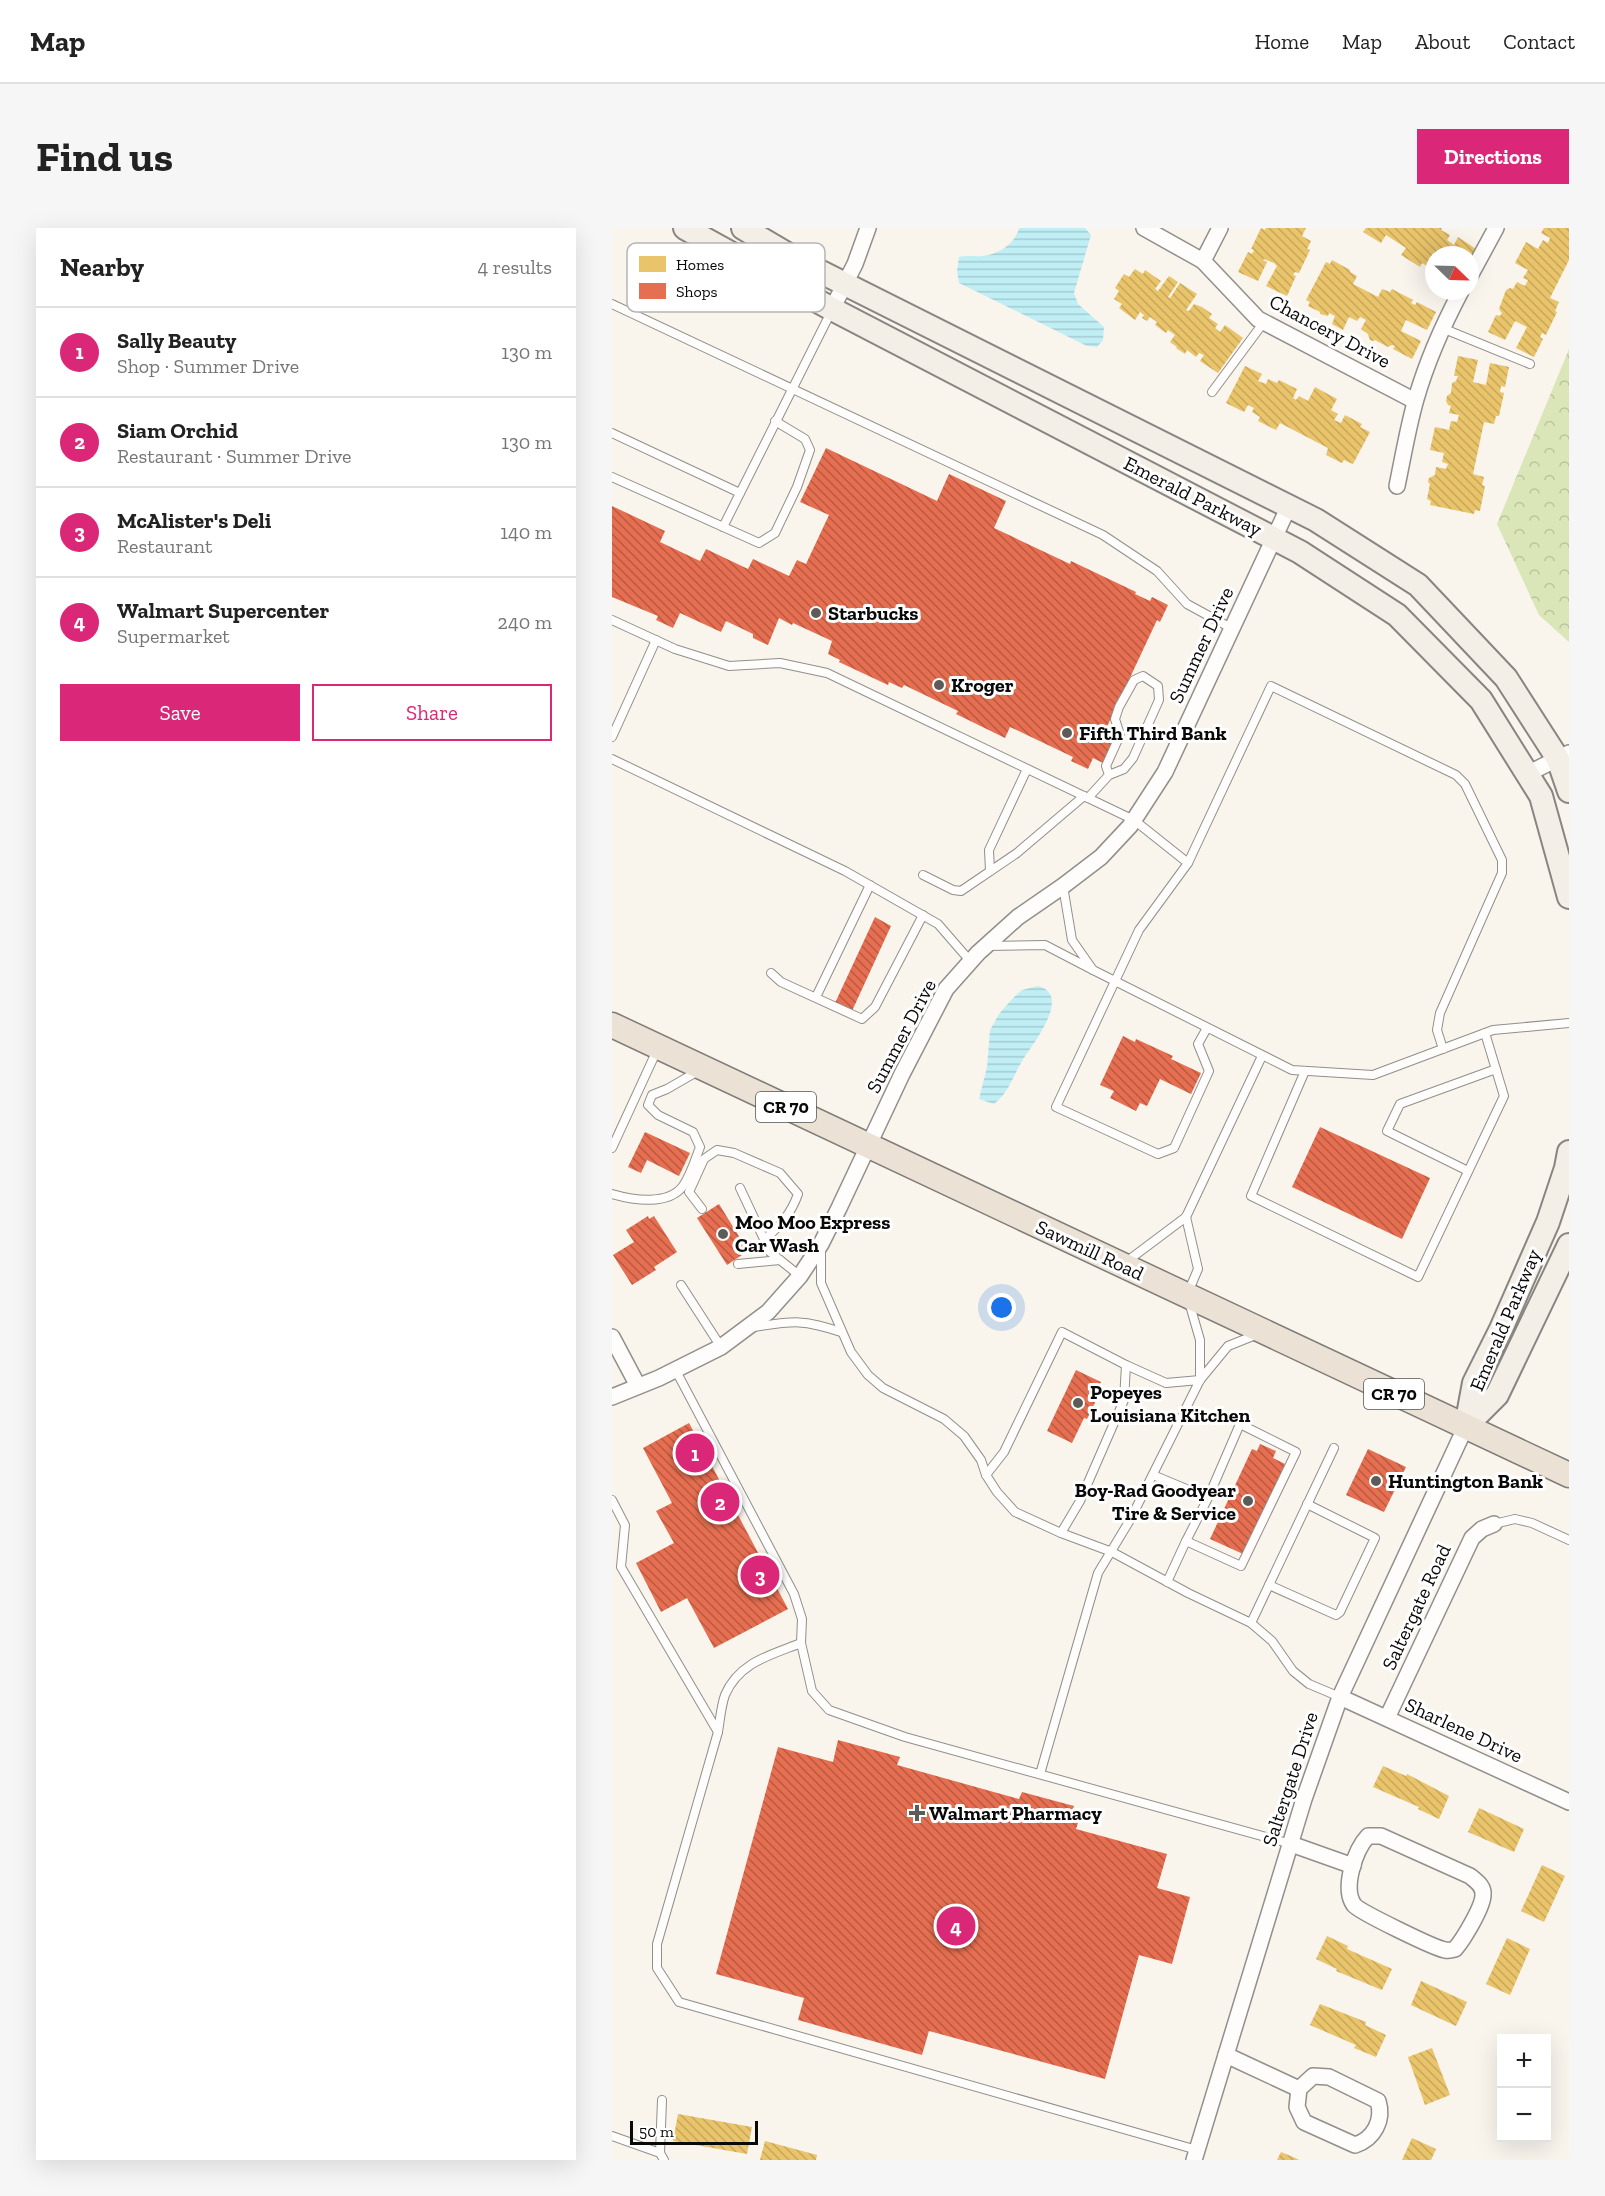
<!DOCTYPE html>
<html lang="en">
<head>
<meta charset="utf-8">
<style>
  body { margin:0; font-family:"Zilla Slab",serif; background:#f6f6f6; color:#222 }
  .controls { position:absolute; right:18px; bottom:18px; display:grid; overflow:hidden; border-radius:0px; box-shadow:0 6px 24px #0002 }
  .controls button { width:54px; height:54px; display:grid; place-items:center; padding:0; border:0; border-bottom:2px solid #e0e0e0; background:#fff; color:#222; font:30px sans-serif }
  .compass { position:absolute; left:813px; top:18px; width:54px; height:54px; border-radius:50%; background:#fff; box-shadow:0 6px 24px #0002; rotate:113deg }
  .scale { position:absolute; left:18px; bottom:15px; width:128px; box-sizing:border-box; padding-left:6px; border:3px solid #090909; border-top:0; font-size:16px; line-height:21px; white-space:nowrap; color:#090909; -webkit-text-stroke:4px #fff; paint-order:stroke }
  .you { position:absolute; left:390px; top:1080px; width:21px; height:21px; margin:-15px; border:4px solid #fff; border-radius:50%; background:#1a73e8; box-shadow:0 0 0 9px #1a73e833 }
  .badge { display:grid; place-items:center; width:39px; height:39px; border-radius:50%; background:#db2777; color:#fff; font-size:20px; font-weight:700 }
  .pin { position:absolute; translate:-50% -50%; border:3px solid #fff; box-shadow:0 2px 6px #0006 }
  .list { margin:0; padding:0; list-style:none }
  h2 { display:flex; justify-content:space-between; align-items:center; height:78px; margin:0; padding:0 24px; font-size:26px }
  h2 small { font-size:20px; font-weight:400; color:#767676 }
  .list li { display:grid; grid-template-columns:39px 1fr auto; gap:18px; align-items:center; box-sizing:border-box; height:90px; padding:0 24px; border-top:2px solid #e0e0e0 }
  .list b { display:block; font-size:22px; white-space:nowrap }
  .list p { margin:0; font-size:20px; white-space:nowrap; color:#767676 }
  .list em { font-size:20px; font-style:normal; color:#767676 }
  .actions { display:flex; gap:12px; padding:18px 24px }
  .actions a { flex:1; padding:14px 0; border:2px solid #db2777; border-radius:0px; text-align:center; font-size:21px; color:#db2777 }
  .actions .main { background:#db2777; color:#fff }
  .map { position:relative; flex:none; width:957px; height:1932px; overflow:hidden; border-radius:0px }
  header { display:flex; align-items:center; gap:36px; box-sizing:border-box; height:84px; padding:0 30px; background:#fff; border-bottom:2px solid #e0e0e0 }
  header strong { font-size:28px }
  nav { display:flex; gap:33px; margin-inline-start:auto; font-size:21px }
  .intro { display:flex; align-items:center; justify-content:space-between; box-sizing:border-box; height:144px; padding:0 36px }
  h1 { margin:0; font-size:42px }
  .button { padding:15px 27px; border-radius:0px; background:#db2777; color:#fff; font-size:21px; font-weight:700 }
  main { display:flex; gap:36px; padding:0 36px }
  aside { flex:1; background:#fff; border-radius:0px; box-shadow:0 6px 24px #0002 }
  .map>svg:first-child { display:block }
  .forest { fill:url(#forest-crowns) }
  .water { fill:url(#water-rules) }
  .homes { fill:url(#homes-back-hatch) }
  .shops { fill:url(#shops-back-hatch) }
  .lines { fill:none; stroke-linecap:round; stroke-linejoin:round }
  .lane-casing { stroke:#918f8b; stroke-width:10 }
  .street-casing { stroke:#918f8b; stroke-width:18 }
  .secondary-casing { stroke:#888582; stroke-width:26 }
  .primary-casing { stroke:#7e7c78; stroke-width:27 }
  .lane { stroke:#fefdfc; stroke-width:8 }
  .street { stroke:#fefdfc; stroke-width:15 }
  .secondary { stroke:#f4efe6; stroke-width:22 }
  .primary { stroke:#ebe1d5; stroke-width:24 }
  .poi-dot { fill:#5d5b58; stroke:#fff; stroke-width:2 }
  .labels { text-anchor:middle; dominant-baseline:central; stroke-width:6; stroke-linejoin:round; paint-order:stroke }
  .shield { fill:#fff; stroke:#535353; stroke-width:1.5 }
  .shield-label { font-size:18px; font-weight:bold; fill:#090909 }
  .street-label { font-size:20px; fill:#090909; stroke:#fff }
  .poi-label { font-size:20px; font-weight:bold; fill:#090909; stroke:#fff; text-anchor:start }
  .key { fill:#fff; stroke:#b5b5b5; stroke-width:1.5 }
  .key-label { font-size:16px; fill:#090909 }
</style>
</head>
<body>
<header>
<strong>Map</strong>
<nav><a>Home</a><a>Map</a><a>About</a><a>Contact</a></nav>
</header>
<div class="intro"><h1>Find us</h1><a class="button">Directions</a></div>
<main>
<aside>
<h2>Nearby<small>4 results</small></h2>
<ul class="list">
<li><span class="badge">1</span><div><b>Sally Beauty</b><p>Shop · Summer Drive</p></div><em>130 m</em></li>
<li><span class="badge">2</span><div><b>Siam Orchid</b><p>Restaurant · Summer Drive</p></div><em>130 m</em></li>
<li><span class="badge">3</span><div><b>McAlister's Deli</b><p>Restaurant</p></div><em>140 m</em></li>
<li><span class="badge">4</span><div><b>Walmart Supercenter</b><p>Supermarket</p></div><em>240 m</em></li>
</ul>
<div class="actions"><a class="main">Save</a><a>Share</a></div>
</aside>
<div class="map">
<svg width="957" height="1932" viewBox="0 0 957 1932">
  <defs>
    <pattern id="forest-crowns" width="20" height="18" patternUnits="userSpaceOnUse" patternTransform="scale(1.5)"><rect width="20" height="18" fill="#dae6b8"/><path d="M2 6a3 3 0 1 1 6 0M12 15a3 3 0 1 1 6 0" fill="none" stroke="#bac49d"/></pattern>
    <pattern id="water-rules" width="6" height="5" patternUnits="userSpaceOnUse" patternTransform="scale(1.5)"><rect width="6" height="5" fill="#c0eef5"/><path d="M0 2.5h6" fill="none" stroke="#a4cbd1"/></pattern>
    <pattern id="homes-back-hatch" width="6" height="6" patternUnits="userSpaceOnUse" patternTransform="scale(1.5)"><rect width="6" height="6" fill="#e9c46a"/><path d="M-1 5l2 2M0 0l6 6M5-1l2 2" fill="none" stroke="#c6a75b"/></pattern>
    <pattern id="shops-back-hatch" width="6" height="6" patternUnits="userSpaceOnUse" patternTransform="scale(1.5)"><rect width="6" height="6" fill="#e76f51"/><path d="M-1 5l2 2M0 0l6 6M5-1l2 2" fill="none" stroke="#b95941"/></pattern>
  </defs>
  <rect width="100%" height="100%" fill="#f9f4ec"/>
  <path class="forest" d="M957,121V414L927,387L885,296Z"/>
  <g class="water">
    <path d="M407,0H473L479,7L462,65L466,76L492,99L491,112L485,119L475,118L347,55L345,43L347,29C356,27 363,29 371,28C387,26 403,16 407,0Z"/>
    <path d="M426,758C461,767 420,817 410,833C401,848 397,865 382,876L367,871L375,839L378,802L387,786L401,770L410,762Z"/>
  </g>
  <g class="homes">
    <path d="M649,0L653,2L654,0H694L690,8L699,13L695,21L698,22L687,45L683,44L681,47L684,48L675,68L654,58L665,38L662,35L652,31L651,32L655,34L646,53L626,44L636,24L640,26L642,22L639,21Z"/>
    <path d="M754,0H830L829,2L838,7L835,12L842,17L846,9L864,21L858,30V27H822V38L820,41L810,35L808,39L789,27L794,20L774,7L769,15L751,4Z"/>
    <path d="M932,0H957V32L938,70L947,74L943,83L945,84L934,107L930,105L928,109L931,111L922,129L904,120L915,99L903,93L893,112L876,104L884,87L888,88L890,85L887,81L894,62L898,60L901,61L905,54L913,58L916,52L911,50L916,42L903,35L914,14L926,21L931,12L936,15L938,10L929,5Z"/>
    <path d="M720,32L738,42V44L745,48L741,56L766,69L770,61L778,64L780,61L801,72L799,75L803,77L805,74L824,84L815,102L794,92L789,103L809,113L800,131L781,121L783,118L780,117L776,119L763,112L761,113L758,112L756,106L749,101L754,92L748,89L745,93L737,89L731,102L720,96L723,88L717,85L716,88L708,86V84L696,78L698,74L694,72L714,34L718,36Z"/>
    <path d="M523,41L531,46L533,42L549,53L543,61L546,63L557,48L566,54L556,69L558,70L568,55L585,66L574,82L577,83L582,76L590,79L600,86L597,90L606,96L603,100L608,104L613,97L631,110L606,145L588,133L592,127L587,125L584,129L575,122L573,126L564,120L565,119L558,114L563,107L556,102L554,105L543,97L545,94L538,89L535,93L530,90L532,87L528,84L523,92L507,80L510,76L502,71L507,63L503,60L512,46L517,49Z"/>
    <path d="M846,128L866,132L861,154L874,157L878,135L897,139L893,159L889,158L888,164L892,165L887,188H884L882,196L872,194L861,246L872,249L870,257L873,258L868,283L863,282L862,286L818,277L819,273L815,271L818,256L816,254L817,250L823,247L824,239L834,241L836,236L830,234L832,225L818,222L823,199L837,202L839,193L845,194L847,187L837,185L839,178L836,177L834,173L835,168L839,165L840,155L844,153L846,148H842Z"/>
    <path d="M633,138L650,146L646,153L654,156L656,151L665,155L667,152L685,161L681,170L684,172L687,168L696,173L703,159L725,171L719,182L726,186L722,192L729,195L733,187L750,196L748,199L758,204L741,236L732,232L730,235L714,227L716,220L668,195L664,202L646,193L648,189L640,184L642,180L636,177L632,184L614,175Z"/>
    <path d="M771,1538L794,1548L795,1546L837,1568L827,1591L806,1581L807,1579L761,1559Z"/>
    <path d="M867,1580L912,1601L902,1624L856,1604Z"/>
    <path d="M930,1637L953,1648L932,1694L909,1683Z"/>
    <path d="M715,1708L736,1718L735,1721L780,1741L770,1762L724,1743L725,1741L704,1731Z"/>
    <path d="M895,1710L918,1721L898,1767L874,1756Z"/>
    <path d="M809,1753L855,1774L844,1798L799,1777Z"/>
    <path d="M708,1776L754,1794L753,1797L774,1807L764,1829L742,1820L744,1817L698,1797Z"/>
    <path d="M820,1820L838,1867L813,1877L796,1829Z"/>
    <path d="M66,1886L140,1899L135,1926L61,1913Z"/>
    <path d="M800,1910L824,1921L819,1932H790Z"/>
    <path d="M153,1913L205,1927L204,1932H148Z"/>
    <path d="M669,1924L681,1929L687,1932H665Z"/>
  </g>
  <g class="shops">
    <path d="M214,220L325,273L337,246L394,273L382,300L458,336L459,333L524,364L523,366L538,373L540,369L556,377L548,394L545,392L493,503L504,508L491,535L481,530L476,541L459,533L461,529L398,499L393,510L344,486L346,483L292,457L290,460L277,454L276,457L227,434L228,432L216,426L220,413L181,395L180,397L167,390L156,417L141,410V406L114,393L109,404L68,385L61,400L44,392L46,388L0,369V278L53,303L48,314L88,333L94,321L136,341L141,331L177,348L185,332L194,336L217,287L188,274Z"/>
    <path d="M263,689L279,698L240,783L223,775Z"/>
    <path d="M511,808L523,814L524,811L561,828L559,831L589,845L579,866L548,851L535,878L528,875L524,883L498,870L502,863L488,857Z"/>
    <path d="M708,899L818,950L790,1011L680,959Z"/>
    <path d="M33,904L78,925L67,948L35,932L29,945L16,939Z"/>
    <path d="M107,976L136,1023L115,1037L85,990Z"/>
    <path d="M36,988L37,991L42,988L65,1024L42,1039L44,1042L20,1057L1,1027L22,1014L14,1002Z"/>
    <path d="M464,1142L489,1154L487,1158L490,1160L475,1191L472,1190L460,1215L435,1203Z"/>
    <path d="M77,1195L176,1381L102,1420L75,1370L49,1384L24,1335L62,1315L44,1283L60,1275L31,1220Z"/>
    <path d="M648,1216L664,1223L661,1230L673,1236L631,1326L598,1311L640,1221L645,1223Z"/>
    <path d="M756,1221L794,1239L772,1284L734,1267Z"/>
    <path d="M226,1512L288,1529L285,1537L407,1571L410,1564L462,1578L458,1592L466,1595L464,1601L555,1626L545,1660L578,1669L560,1736L527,1727L493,1851L317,1803L310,1827L186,1792L192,1770L104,1746L166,1519L221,1534Z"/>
  </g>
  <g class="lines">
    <defs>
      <g id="lane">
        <path d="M0,76L491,307L545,343L575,376L619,400"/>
        <path d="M830,100L918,136"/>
        <path d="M600,164L652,94"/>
        <path d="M0,205L128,265"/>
        <path d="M0,249L147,315L163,305L185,259L198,222L193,211L163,193"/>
        <path d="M111,299L220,82"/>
        <path d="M0,392L63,421L117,438L168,435L215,445L522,592L576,635L527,702L444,879L546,926L562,920L597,843L586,816L595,800"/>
        <path d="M0,509L44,412"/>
        <path d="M0,531L233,643L326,696L359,734"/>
        <path d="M476,570L497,547L512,541L521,530L547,472L546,458L531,448L522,452L507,479L503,491L508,507L494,538L497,547"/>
        <path d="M576,635L659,458L844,547L853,556L890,632V645L828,785L825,802L831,821"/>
        <path d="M378,643L377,622L415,541"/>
        <path d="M311,647L341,662L349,663L405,625L472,568"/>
        <path d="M376,718L433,717L481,742L460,712L451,658"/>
        <path d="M481,742L680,842L761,847L881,802L957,795"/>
        <path d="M159,745L169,754L250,791L263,779L311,687"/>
        <path d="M204,769L258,657"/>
        <path d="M693,843L639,968L806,1049L892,868L873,805"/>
        <path d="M0,920L46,820"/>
        <path d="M856,943L775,903L788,876L884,841"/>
        <path d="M128,960L158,1024L188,1048"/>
        <path d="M0,966C21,972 56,978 71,958C79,946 83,932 88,919L81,904L46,887L36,877L40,867L55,861L88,842"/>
        <path d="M90,981L77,964L92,931L105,922L122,925L168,945L186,966C179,986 168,998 152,1012"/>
        <path d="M574,989L586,1041L575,1067L588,1112V1152"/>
        <path d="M209,1021V1055L239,1124L256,1147L271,1160L332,1191L352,1208L369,1232L374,1247L385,1264L403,1284L449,1305L500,1324L576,1365L639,1395L660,1413L681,1443L697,1456L728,1469"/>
        <path d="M514,1034L574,989L650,828"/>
        <path d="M126,1036L168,1032"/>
        <path d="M69,1057L109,1119"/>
        <path d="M142,1099C181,1093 191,1091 229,1104"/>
        <path d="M514,1137L554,1155L588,1152"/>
        <path d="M63,1141L182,1366L190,1391L189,1415L200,1463L217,1482L293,1509L679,1616"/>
        <path d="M374,1247L392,1224L450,1104L514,1137L512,1172L468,1273L449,1305"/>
        <path d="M541,1247L596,1270L628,1196L684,1224L629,1338L574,1313L596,1270"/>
        <path d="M0,1272L13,1297L9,1339L106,1504L45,1716V1740L67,1774L585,1922"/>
        <path d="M882,1296L903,1291L920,1295L957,1312"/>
        <path d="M555,1354L574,1313"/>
        <path d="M657,1357L724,1387L728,1384L763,1310L695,1276"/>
        <path d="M639,1395L722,1220"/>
        <path d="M106,1504C108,1492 109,1478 113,1467C127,1434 159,1427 189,1415"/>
        <path d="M428,1546L486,1345L518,1292L588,1152L616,1118L646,1106"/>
        <path d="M0,1908L48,1925L52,1932"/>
        <path d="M48,1925L50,1872"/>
      </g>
      <g id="street">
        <path d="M532,0L591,33L646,91L803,173"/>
        <path d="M591,33L608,0"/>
        <path d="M858,48L884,0"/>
        <path d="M220,81L243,36L256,0"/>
        <path d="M785,258C791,229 796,199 804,171C815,133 831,97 849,63"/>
        <path d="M915,546L957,525"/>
        <path d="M0,1109L26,1158"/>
        <path d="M0,1169L47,1150L109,1119L156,1084L188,1048L209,1016L227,980L290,846L334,761L366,725L406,689L451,658L489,629L518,598L553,544L677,278"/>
        <path d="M728,1469L957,1574"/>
        <path d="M775,1490L860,1310L870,1301L882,1296"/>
        <path d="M756,1608H769L858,1648C864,1653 872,1658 871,1667C871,1679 851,1712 843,1721C840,1722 837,1723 833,1722C822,1720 748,1684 742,1677C730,1660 743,1622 756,1608Z"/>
        <path d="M679,1616L741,1638"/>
        <path d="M614,1827L687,1861"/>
        <path d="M701,1848L717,1849L766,1873C772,1892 762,1911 743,1917L692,1894L685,1879L687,1861Z"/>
        <path d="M582,1932L692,1571L728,1469L854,1198"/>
      </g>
      <g id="secondary">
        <path d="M73,0L220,81L688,324L785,387L869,472L929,568L957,669"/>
        <path d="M131,0L187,33L704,292L806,357L894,450L946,531L957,563"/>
        <path d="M854,1198L862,1155L889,1101L936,994L954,940L957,924"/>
        <path d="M854,1198L885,1167L957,1017"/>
      </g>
      <path id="primary" d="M0,797L957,1247"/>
    </defs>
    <use href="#lane" class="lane-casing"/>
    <use href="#street" class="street-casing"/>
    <use href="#secondary" class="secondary-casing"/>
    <use href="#primary" class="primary-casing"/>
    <use href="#lane" class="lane"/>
    <use href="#street" class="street"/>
    <use href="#secondary" class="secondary"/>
    <use href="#primary" class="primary"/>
  </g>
  <g class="poi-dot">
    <circle cx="204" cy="385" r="6"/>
    <circle cx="327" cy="457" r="6"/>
    <circle cx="455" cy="505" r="6"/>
    <circle cx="111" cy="1006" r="6"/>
    <circle cx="466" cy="1175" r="6"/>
    <circle cx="764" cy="1253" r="6"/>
    <circle cx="636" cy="1273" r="6"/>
    <path d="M302 1576h6v6h6v6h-6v6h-6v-6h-6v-6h6z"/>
  </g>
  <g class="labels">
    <g class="shield">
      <rect x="144" y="864" width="60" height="30" rx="4.5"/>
      <rect x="752" y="1151" width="60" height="30" rx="4.5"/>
    </g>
    <g class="shield-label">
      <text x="174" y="879">CR 70</text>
      <text x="782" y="1166">CR 70</text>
    </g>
    <g class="street-label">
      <text transform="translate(718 103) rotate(28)">Chancery Drive</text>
      <text transform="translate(581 268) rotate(27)">Emerald Parkway</text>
      <text transform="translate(589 417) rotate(-65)">Summer Drive</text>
      <text transform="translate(289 808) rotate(-62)">Summer Drive</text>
      <text transform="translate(478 1022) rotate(25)">Sawmill Road</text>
      <text transform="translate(893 1092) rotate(-67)">Emerald Parkway</text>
      <text transform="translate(804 1379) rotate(-65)">Saltergate Road</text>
      <text transform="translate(852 1502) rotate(25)">Sharlene Drive</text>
      <text transform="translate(678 1551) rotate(-72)">Saltergate Drive</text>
    </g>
    <g class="poi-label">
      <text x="216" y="385">Starbucks</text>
      <text x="339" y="457">Kroger</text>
      <text x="467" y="505">Fifth Third Bank</text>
      <text x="123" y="994">Moo Moo Express<tspan x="123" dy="23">Car Wash</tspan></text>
      <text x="478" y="1164">Popeyes<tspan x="478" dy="23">Louisiana Kitchen</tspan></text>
      <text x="776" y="1253">Huntington Bank</text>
      <text x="624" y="1262" text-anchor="end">Boy-Rad Goodyear<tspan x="624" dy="23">Tire &amp; Service</tspan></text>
      <text x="317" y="1585">Walmart Pharmacy</text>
    </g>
  </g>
  <rect x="15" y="15" width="198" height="69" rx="9" class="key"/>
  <rect x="27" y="28" width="27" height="16" fill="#e9c46a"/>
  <rect x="27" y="55" width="27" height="16" fill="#e76f51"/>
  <g class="key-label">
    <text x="64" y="42">Homes</text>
    <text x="64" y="69">Shops</text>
  </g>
</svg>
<div class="controls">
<button>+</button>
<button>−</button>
</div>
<svg class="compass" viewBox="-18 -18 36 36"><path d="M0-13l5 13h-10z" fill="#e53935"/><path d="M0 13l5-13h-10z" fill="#767676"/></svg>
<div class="scale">50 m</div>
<div class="you"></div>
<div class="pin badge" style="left:83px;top:1225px">1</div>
<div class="pin badge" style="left:108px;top:1274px">2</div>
<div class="pin badge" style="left:148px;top:1347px">3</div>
<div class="pin badge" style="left:344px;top:1698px">4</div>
</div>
</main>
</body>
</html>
